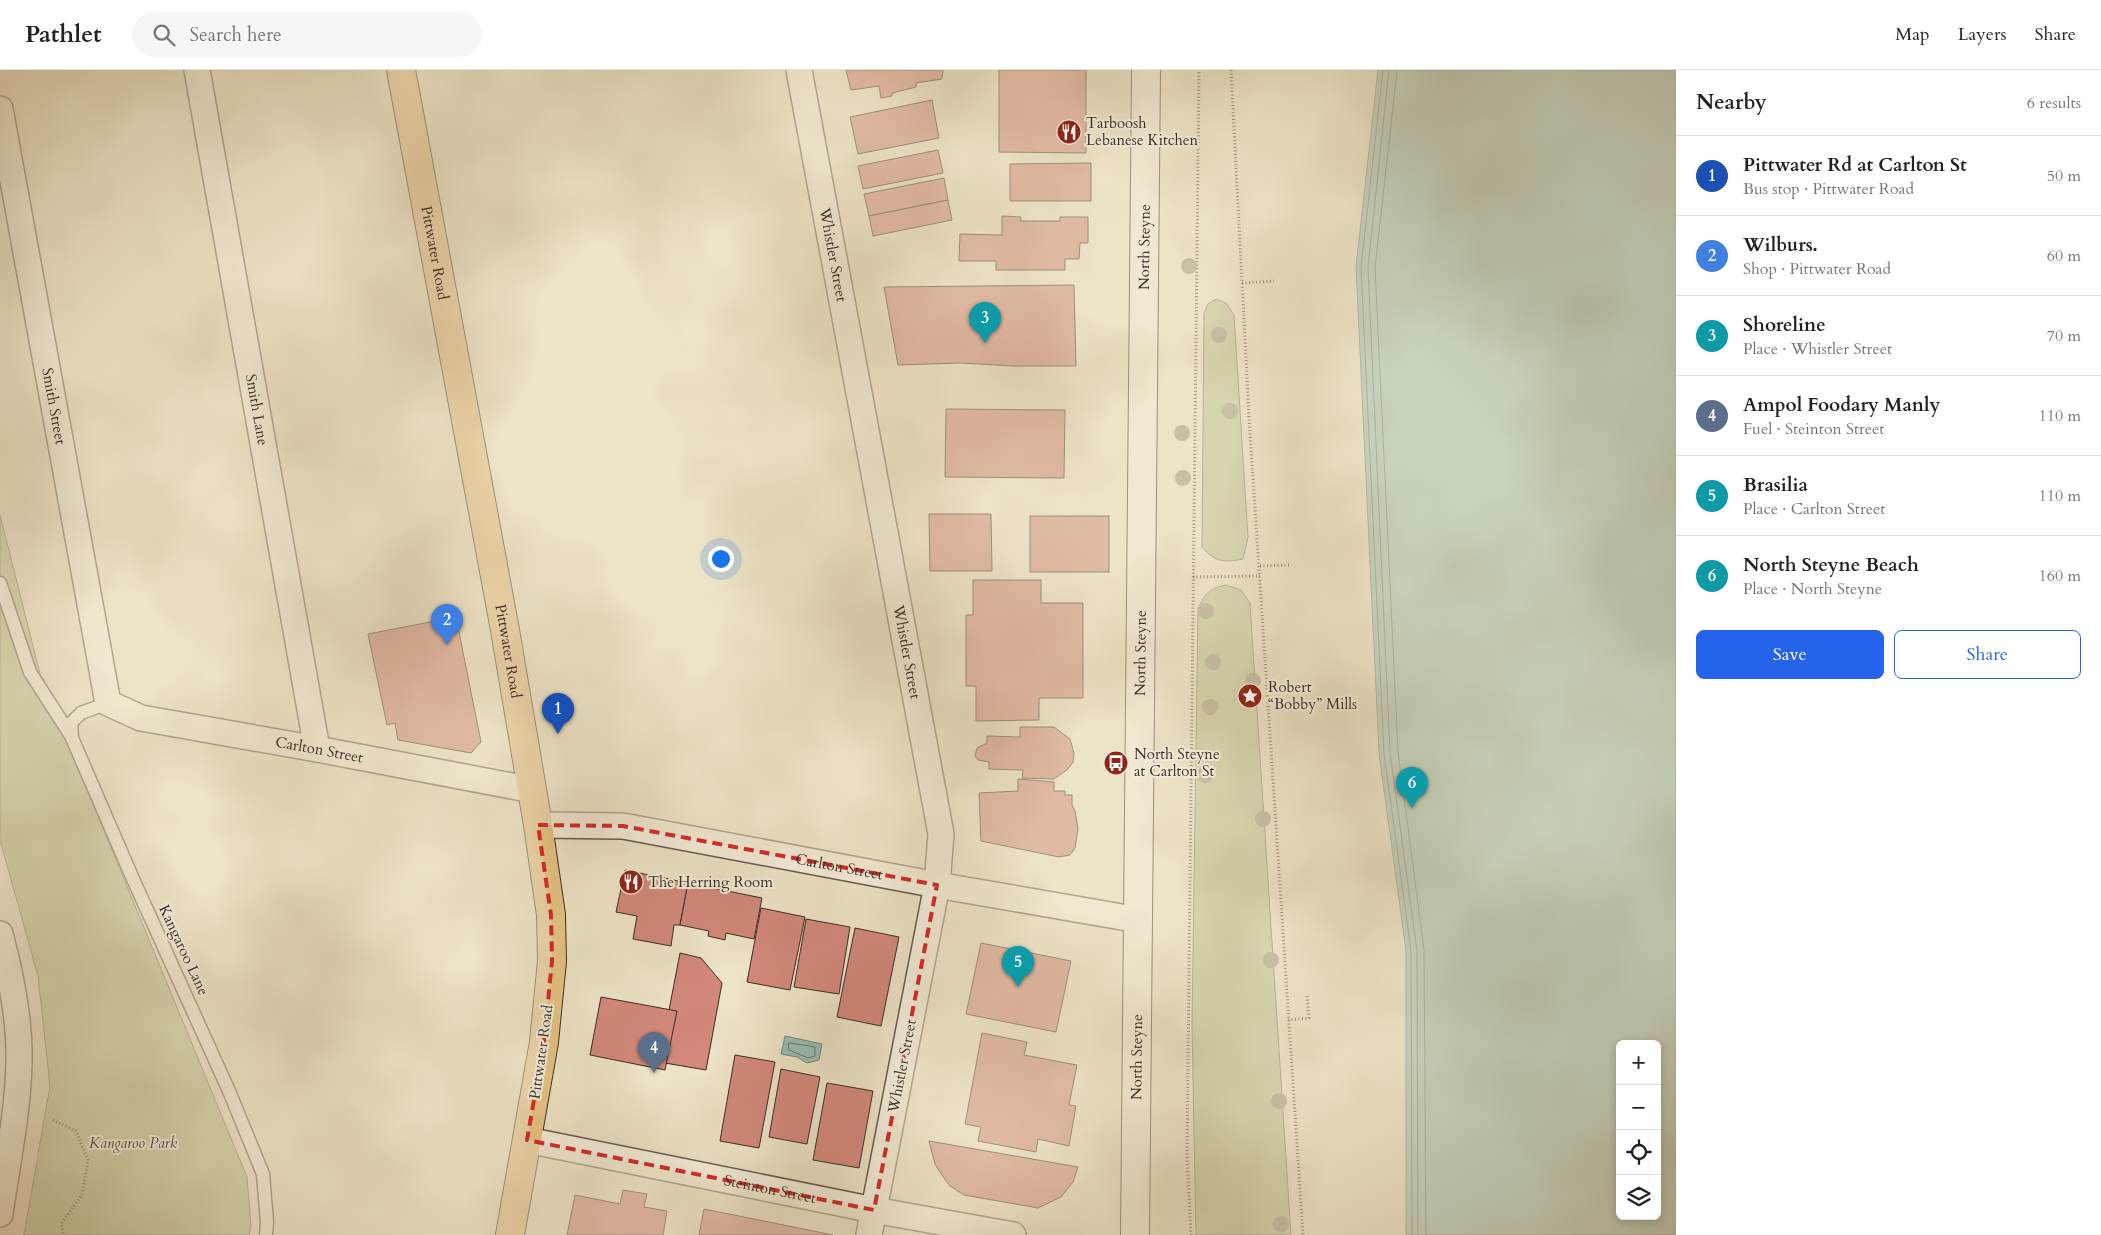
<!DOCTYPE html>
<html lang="en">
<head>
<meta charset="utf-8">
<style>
  body { margin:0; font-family:Cardo,serif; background:#f6f6f6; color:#202124 }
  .controls { position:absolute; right:15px; bottom:15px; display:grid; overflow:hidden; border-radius:8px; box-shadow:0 2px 8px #0003 }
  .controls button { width:45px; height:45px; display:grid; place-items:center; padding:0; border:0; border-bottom:1px solid #e0e0e0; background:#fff; color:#202124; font:25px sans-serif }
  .you { position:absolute; left:720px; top:488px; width:18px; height:18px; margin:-12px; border:4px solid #fff; border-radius:50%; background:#1a73e8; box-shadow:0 0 0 8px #1a73e833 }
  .badge { display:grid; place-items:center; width:32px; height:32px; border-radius:50%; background:#2563eb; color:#fff; font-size:16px; font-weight:700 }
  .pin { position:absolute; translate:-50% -41px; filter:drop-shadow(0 1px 2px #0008) }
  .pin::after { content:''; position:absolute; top:26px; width:18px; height:15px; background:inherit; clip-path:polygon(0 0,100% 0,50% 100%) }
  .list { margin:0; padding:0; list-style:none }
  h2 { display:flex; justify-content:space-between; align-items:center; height:65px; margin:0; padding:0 20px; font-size:21px }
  h2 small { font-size:16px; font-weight:400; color:#757577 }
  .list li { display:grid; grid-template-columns:32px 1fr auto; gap:15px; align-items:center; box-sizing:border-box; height:80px; padding:0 20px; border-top:1px solid #e0e0e0 }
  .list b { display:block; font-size:19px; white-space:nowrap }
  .list p { margin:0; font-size:16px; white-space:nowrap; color:#757577 }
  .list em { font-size:16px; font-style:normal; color:#757577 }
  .actions { display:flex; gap:10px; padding:15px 20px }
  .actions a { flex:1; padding:11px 0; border:1px solid #2563eb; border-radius:8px; text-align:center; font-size:18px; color:#2563eb }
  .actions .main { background:#2563eb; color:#fff }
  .icon { flex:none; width:28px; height:28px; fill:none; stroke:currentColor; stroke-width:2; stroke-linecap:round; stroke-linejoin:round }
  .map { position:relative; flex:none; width:1676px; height:1165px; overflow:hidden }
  header { display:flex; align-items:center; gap:30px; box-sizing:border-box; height:70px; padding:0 25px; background:#fff; border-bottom:1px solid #e0e0e0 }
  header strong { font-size:24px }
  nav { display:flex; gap:28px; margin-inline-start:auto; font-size:18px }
  .search { width:350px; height:45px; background:#f6f6f6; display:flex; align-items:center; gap:12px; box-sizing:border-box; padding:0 18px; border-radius:28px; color:#757577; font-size:19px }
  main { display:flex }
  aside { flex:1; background:#fff }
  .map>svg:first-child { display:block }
  .green { fill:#bcc393; stroke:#7a785c }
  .water { fill:#99beb3; stroke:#73847b; fill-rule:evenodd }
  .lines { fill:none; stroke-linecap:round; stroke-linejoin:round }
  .shore { stroke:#69766c; stroke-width:1 }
  .building { fill:#d2887a; stroke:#392d26 }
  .lane-casing { stroke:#665a4e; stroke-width:15 }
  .street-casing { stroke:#665a4e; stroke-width:28 }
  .secondary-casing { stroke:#392d26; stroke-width:30 }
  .primary-casing { stroke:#392d26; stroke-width:30 }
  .path { stroke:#392d26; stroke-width:3; stroke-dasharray:1 2.5; stroke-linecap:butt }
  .lane { stroke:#f3edda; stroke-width:12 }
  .street { stroke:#f3edda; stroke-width:25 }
  .secondary { stroke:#f3edda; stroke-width:28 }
  .primary { stroke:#e6c283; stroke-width:28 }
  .tree { fill:#9c937d }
  .marked { fill:none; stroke:#d62828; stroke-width:4; stroke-dasharray:10 6; stroke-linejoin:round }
  .labels { text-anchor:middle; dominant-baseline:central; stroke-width:4; stroke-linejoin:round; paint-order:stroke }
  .poi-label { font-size:15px; fill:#392d26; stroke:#f3edda; text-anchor:start }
  .street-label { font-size:15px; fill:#392d26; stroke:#f3edda }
  .park-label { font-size:15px; font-style:italic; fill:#5a5241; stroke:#f3edda }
</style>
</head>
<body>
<header>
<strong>Pathlet</strong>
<div class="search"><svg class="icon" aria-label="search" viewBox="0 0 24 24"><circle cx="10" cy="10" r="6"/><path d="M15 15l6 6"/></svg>Search here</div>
<nav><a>Map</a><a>Layers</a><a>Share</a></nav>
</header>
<main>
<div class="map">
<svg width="1676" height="1165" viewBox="0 0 1676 1165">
  <rect width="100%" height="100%" fill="#ede3c6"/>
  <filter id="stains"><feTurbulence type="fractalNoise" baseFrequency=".004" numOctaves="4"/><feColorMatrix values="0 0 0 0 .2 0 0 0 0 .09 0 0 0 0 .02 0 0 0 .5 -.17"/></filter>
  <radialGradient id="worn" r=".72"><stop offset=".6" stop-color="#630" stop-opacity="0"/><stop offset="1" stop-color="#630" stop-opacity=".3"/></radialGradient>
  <g class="green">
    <path d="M1216,229L1226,233L1234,245L1248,467L1243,489C1224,493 1215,492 1202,477L1204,244L1208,234Z"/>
    <path d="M0,445L41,608L247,1107L251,1156L249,1165H24L50,1016L38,906L0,770Z"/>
    <path d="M1226,515L1241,520L1250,533L1291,1165H1196L1192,956L1198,538C1207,522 1208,519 1226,515Z"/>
  </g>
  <g class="water">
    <path d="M1378,0H1676V1165H1406V881L1379,683L1356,197ZM1620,974H1657V1146H1620Z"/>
    <path d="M785,966L822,974L819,990L807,993L797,987L781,984Z"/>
  </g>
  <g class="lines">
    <g class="shore">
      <path d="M1383,0L1361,197L1384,683L1411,881L1412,1165"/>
      <path d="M1389,0L1368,198L1390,682L1417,881L1418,1165"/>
      <path d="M1397,0L1375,198L1398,681L1424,880L1426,1165"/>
      <path d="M791,973L815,977V986L808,988L789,980L788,974Z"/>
    </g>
  </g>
  <g class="building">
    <path d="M846,0H943L942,9L916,13V17L892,23V26L881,28L879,16L851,20Z"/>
    <path d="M999,0H1086V83L999,82Z"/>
    <path d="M932,30L939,68L858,84L850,47Z"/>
    <path d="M938,80L943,103L863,119L858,96Z"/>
    <path d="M1091,93V131H1010V94Z"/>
    <path d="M944,108L948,130L869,146L864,124Z"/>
    <path d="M948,130L952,150L873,166L869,146Z"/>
    <path d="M1002,146L1021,147V151H1060V147H1088V173H1080L1079,189H1065V200H996V191H959L960,164L1002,165Z"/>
    <path d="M1074,215L1076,296H1014L960,293L898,295L884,217Z"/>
    <path d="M946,339L1065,340L1064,408L945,407Z"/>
    <path d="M929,444H991L992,501H930Z"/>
    <rect x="1030" y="446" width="79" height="56"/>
    <path d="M973,510H1041V533H1083V628H1039V650L976,651V616H966V545H973Z"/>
    <path d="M456,547L481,672L471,683L398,670L395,653L387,655L368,564Z"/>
    <path d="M1020,657H1054L1070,669L1074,683L1073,692L1068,699L1054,709L1022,708L1023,700L989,699V692L978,690L975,686L977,678L987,673V666L1020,667Z"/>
    <path d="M1018,709L1054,712V721H1065V725H1072V735L1075,741L1078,759L1075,778L1070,785L1059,787L981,771L979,723L1018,721Z"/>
    <path d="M625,800L688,813L680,855H674L671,876L633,869L637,846L616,842Z"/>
    <path d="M688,813L762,828L754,869L726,863L725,870L708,866L709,861L680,855Z"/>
    <path d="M761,838L805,847L790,920L747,912Z"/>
    <path d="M806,849L850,857L839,924L794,917Z"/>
    <path d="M855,858L899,867L881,956L837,947Z"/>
    <path d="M981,873L1071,891L1056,962L966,944Z"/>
    <path d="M680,883L701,888L722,913L706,1000L659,992Z"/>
    <path d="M601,927L677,941L665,1000L590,985Z"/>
    <path d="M982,963L1027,972L1024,985L1077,995L1069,1035L1076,1036L1069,1076L1038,1069L1036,1082L978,1071L981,1057L965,1054Z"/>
    <path d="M735,985L775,992L759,1078L720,1071Z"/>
    <path d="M781,999L820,1007L807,1074L769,1067Z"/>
    <path d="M827,1013L873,1021L859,1098L813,1090Z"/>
    <path d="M929,1071L1078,1097L1073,1112L1061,1127L1038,1138L964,1125L950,1116L941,1104L935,1094Z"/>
    <path d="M623,1120L647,1124L644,1137L667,1141L663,1165H567L575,1125L620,1134Z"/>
    <path d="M704,1139L833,1165H699Z"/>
  </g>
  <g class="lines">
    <defs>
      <g id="lane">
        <path d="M0,513L30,602L71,666"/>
        <path d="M108,633L81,643L71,653L72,668L133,809L229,1021L263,1104L267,1152L266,1165"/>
      </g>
      <g id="street">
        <path id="s1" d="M197,0L317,679"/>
        <path id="s2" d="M799,0L941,764L937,815L869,1165"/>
        <path id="s3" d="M0,39L108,633L141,648L317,679L533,720"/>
        <path id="s4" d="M538,755L623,756L937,815L1139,850"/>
        <path d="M0,864C11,905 20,949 19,992C18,1043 7,1094 0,1144"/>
        <path id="s5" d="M527,1070L874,1140L1013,1165"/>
      </g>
      <g id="secondary">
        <path id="s6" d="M1135,1165L1146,0"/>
      </g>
      <g id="primary">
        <path id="s7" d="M401,0L505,560L538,755L551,845L552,891L544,972L510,1165"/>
      </g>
    </defs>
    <use href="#lane" class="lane-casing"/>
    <use href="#street" class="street-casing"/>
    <use href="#secondary" class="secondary-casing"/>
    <use href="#primary" class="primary-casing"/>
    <g class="path">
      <path d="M1231,0L1249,347L1303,1165"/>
      <path d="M1242,213L1274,211"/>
      <path d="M1260,496L1290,495"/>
      <path d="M1193,507L1260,506"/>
      <path d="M1288,950L1309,948L1307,925"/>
      <path d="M53,1050L76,1061L88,1090L82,1125L61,1154L64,1165"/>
      <path d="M1191,1165L1187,1085L1199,0"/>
    </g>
    <use href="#lane" class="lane"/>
    <use href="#street" class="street"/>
    <use href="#secondary" class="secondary"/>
    <use href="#primary" class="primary"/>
  </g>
  <g class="tree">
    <circle cx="1189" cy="196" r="8"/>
    <circle cx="1219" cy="265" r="8"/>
    <circle cx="1230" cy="341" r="8"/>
    <circle cx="1182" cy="363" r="8"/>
    <circle cx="1183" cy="408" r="8"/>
    <circle cx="1206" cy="541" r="8"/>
    <circle cx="1213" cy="592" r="8"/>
    <circle cx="1253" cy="611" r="8"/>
    <circle cx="1210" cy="637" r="8"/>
    <circle cx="1205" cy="705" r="8"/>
    <circle cx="1263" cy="749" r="8"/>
    <circle cx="1271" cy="890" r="8"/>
    <circle cx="1279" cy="1031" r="8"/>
    <circle cx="1281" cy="1154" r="8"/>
  </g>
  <path d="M0 0H1676V1165H0ZM538,755L623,756L937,815L874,1140L527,1070L544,972L552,891L551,845Z" fill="#ede3c6" fill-opacity=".55" fill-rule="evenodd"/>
  <path class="marked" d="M538,755L623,756L937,815L874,1140L527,1070L544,972L552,891L551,845Z"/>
  <defs>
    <symbol id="restaurant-disc" viewBox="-11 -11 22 22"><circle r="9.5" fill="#8f2418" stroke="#f3edda"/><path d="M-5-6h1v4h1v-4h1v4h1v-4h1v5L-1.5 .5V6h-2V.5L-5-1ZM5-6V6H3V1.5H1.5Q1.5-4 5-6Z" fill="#fff"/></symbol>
    <symbol id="sight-disc" viewBox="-11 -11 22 22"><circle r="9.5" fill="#8f2418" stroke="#f3edda"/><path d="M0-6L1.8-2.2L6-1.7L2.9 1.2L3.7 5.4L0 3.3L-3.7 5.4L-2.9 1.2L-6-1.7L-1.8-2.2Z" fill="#fff"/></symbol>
    <symbol id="bus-disc" viewBox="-11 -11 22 22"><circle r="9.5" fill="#8f2418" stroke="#f3edda"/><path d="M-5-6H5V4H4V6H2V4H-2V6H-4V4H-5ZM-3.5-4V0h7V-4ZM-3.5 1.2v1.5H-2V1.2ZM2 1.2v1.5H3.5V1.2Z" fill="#fff"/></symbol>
  </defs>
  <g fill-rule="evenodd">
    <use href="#restaurant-disc" x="1055" y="48" width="28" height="28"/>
    <use href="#sight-disc" x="1236" y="612" width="28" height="28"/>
    <use href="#bus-disc" x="1102" y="679" width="28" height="28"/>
    <use href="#restaurant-disc" x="617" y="798" width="28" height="28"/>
  </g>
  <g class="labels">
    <g class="poi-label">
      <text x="1086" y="53">Tarboosh<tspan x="1086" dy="17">Lebanese Kitchen</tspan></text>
      <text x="1268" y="617">Robert<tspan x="1268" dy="17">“Bobby” Mills</tspan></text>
      <text x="1134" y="684">North Steyne<tspan x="1134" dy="17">at Carlton St</tspan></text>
      <text x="648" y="812">The Herring Room</text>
    </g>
    <g class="street-label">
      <text stroke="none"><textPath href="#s6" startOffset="988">North Steyne</textPath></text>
      <text stroke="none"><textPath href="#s7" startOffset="186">Pittwater Road</textPath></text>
      <text stroke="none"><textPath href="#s2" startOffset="188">Whistler Street</textPath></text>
      <text stroke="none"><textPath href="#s3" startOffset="302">Smith Street</textPath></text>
      <text stroke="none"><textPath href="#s1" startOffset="345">Smith Lane</textPath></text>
      <text stroke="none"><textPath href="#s7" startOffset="591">Pittwater Road</textPath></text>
      <text stroke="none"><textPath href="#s2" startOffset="592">Whistler Street</textPath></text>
      <text stroke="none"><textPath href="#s6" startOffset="582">North Steyne</textPath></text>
      <text stroke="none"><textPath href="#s3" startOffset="821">Carlton Street</textPath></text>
      <text stroke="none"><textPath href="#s4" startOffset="305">Carlton Street</textPath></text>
      <text transform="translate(184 880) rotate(65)">Kangaroo Lane</text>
      <text transform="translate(541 982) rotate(-82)">Pittwater Road</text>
      <text stroke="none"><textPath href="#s6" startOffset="178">North Steyne</textPath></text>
      <text transform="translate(902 996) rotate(-79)">Whistler Street</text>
      <text stroke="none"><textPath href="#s5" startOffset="248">Steinton Street</textPath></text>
    </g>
    <g class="park-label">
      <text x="133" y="1073">Kangaroo Park</text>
    </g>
  </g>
  <rect width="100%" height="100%" filter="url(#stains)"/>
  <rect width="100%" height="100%" fill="url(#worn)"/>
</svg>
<div class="controls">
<button>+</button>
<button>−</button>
<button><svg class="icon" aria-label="locate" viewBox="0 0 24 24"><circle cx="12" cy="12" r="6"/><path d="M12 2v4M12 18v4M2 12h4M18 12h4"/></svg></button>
<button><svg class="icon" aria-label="layers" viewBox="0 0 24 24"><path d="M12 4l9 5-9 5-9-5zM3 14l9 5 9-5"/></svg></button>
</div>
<div class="you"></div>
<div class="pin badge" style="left:558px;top:664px;background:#1a4fb4">1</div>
<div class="pin badge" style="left:447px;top:575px;background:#3f7fe0">2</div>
<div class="pin badge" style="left:985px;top:273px;background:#0f9aa8">3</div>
<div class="pin badge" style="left:654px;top:1003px;background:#5c6f8a">4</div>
<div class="pin badge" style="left:1018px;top:917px;background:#0f9aa8">5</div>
<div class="pin badge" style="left:1412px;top:738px;background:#0f9aa8">6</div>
</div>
<aside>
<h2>Nearby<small>6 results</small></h2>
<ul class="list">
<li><span class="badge" style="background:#1a4fb4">1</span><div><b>Pittwater Rd at Carlton St</b><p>Bus stop · Pittwater Road</p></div><em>50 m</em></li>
<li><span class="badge" style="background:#3f7fe0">2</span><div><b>Wilburs.</b><p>Shop · Pittwater Road</p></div><em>60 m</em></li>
<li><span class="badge" style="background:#0f9aa8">3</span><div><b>Shoreline</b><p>Place · Whistler Street</p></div><em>70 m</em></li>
<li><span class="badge" style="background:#5c6f8a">4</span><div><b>Ampol Foodary Manly</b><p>Fuel · Steinton Street</p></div><em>110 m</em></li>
<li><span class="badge" style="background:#0f9aa8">5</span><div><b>Brasilia</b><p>Place · Carlton Street</p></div><em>110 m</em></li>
<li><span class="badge" style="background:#0f9aa8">6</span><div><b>North Steyne Beach</b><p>Place · North Steyne</p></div><em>160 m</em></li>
</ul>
<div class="actions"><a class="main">Save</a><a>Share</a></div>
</aside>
</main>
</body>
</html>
